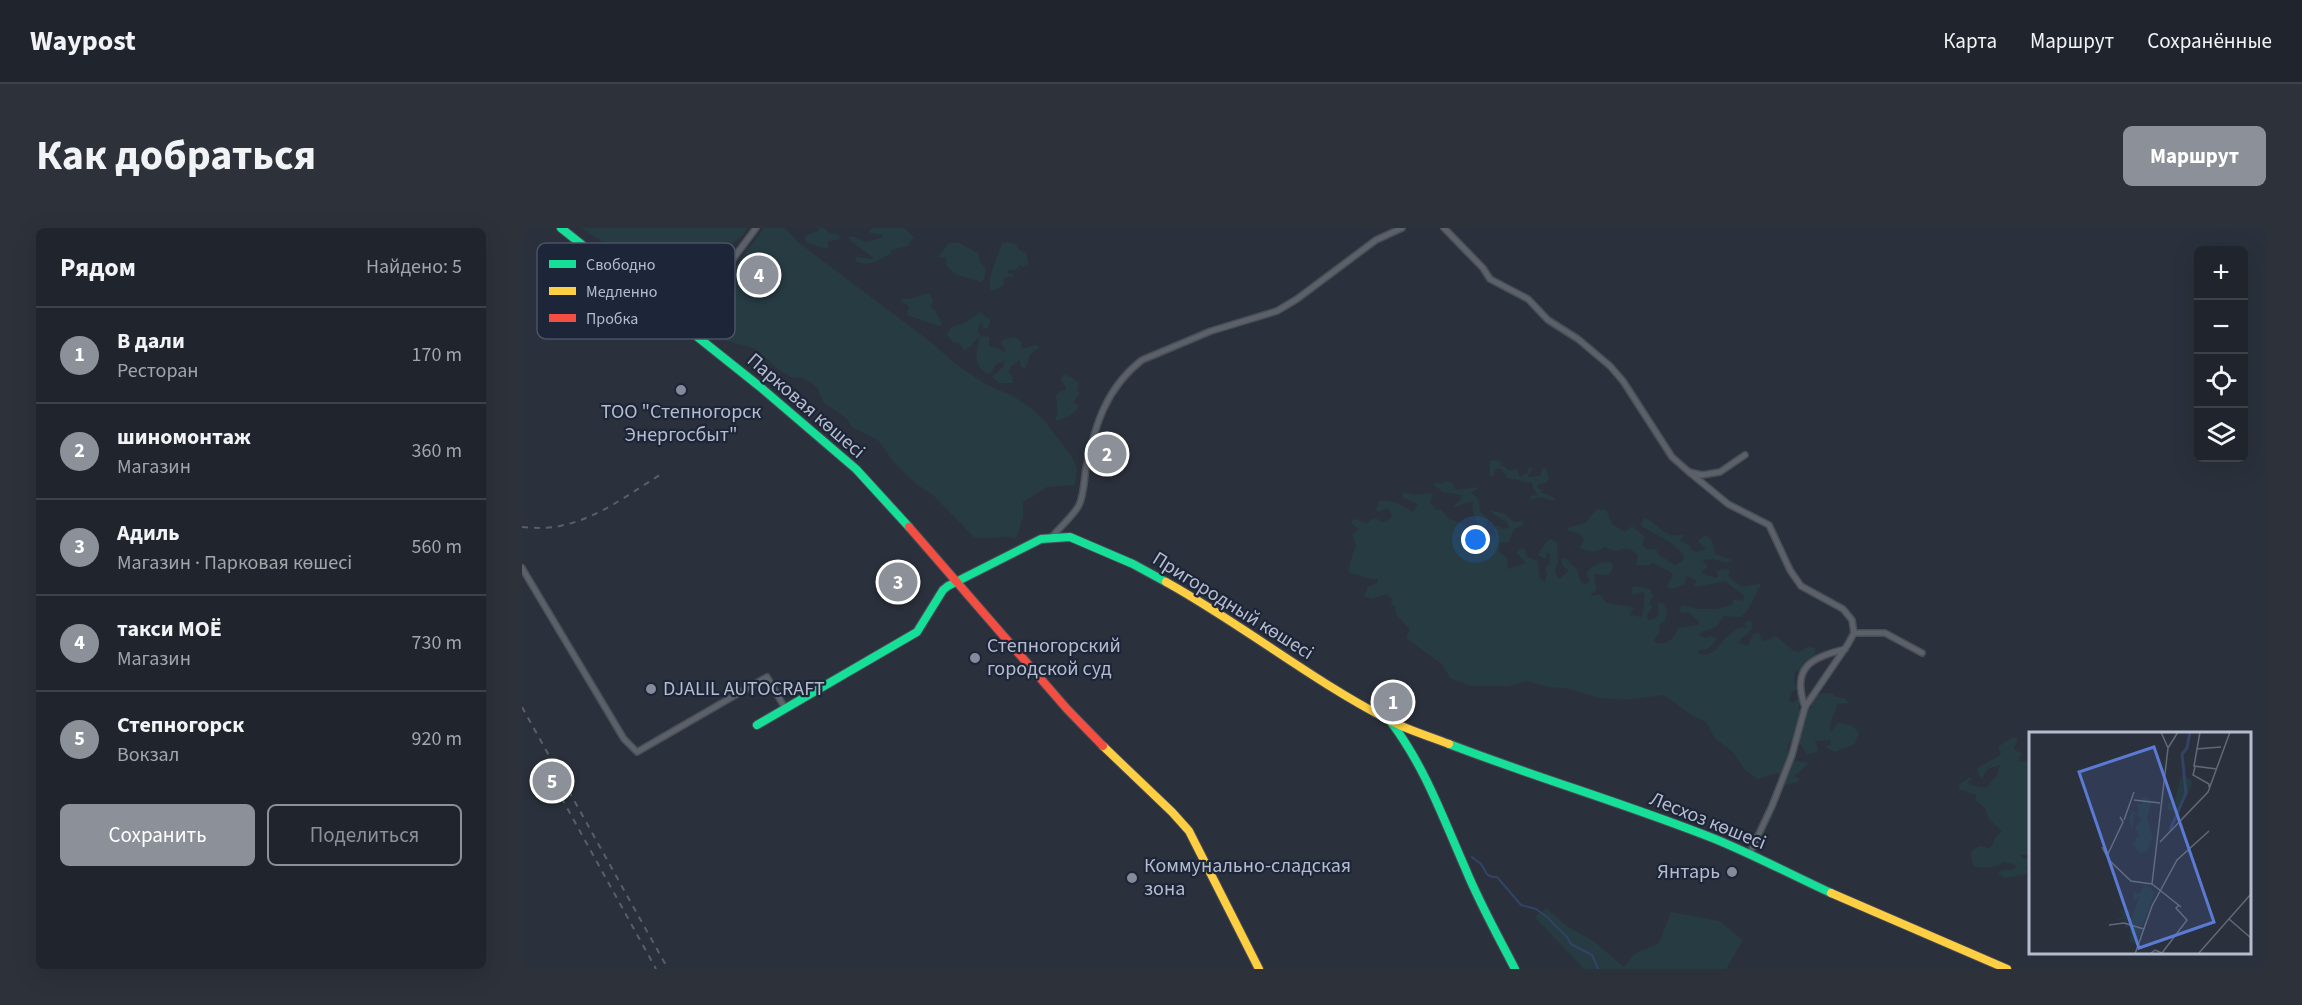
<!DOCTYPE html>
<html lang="ru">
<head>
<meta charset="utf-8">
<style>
  body { margin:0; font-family:"Source Sans 3",sans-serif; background:#2d3139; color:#f1f3f6 }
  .controls { position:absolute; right:18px; top:18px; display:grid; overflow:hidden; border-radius:9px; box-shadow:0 6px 24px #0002 }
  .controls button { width:54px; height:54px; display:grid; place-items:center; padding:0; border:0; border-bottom:2px solid #3d4249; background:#20252d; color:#f1f3f6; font:30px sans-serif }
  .you { position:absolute; left:954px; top:312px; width:21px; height:21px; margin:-15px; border:4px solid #fff; border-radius:50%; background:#1a73e8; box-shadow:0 0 0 9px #1a73e833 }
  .badge { display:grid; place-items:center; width:39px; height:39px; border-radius:50%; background:#8c9099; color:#fff; font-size:20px; font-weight:700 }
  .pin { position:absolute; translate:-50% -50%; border:3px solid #fff; box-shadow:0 2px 6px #0006 }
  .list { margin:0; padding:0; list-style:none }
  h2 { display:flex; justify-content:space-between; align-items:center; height:78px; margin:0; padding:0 24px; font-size:26px }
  h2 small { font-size:20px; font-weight:400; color:#a2a5aa }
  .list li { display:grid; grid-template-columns:39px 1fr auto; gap:18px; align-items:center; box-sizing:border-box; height:96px; padding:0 24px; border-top:2px solid #3d4249 }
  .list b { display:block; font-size:22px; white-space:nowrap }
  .list p { margin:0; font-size:20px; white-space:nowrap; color:#a2a5aa }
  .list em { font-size:20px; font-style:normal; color:#a2a5aa }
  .actions { display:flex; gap:12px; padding:18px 24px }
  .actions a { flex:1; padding:14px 0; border:2px solid #8c9099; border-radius:9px; text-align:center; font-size:21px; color:#8c9099 }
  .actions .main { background:#8c9099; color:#fff }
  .icon { flex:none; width:33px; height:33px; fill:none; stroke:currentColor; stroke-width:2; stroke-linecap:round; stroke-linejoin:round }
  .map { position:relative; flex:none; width:1744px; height:741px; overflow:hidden; border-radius:9px }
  header { display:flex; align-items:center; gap:36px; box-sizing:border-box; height:84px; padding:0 30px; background:#20252d; border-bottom:2px solid #3d4249 }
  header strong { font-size:28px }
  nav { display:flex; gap:33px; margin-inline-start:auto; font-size:21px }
  .intro { display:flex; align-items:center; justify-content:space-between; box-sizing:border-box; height:144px; padding:0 36px }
  h1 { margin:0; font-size:42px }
  .button { padding:15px 27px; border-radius:9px; background:#8c9099; color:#fff; font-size:21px; font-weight:700 }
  main { display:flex; gap:36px; padding:0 36px }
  aside { flex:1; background:#20252d; border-radius:9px; box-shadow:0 6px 24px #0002 }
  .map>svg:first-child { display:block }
  .green { fill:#273b43 }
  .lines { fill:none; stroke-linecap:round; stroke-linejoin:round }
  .stream { stroke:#334366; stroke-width:2 }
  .street-casing { stroke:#494d56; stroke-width:8 }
  .fast-casing { stroke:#494d56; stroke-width:10 }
  .slow-casing { stroke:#494d56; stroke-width:10 }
  .jam-casing { stroke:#494d56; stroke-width:10 }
  .street { stroke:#5c6069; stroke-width:5 }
  .fast { stroke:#16e098; stroke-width:8 }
  .slow { stroke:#ffcf43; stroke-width:8 }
  .jam { stroke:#f24e42; stroke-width:8 }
  .rail { stroke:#5a5e68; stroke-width:2; stroke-dasharray:6 6; stroke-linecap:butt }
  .poi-dot { fill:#858b9a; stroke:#1d2538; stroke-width:2 }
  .labels { text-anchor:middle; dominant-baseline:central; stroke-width:4.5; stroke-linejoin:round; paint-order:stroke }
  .street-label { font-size:20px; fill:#b5bccd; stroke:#1d2538 }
  .poi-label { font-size:20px; fill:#b5bccd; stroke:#1d2538; text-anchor:start }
  .inset-river { fill:none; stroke:#334366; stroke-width:3 }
  .inset-road { fill:none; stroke:#626976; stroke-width:1.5 }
  .view { fill:#5a7ad4; fill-opacity:0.15; stroke:#5a7ad4; stroke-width:3 }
  .inset-edge { fill:none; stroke:#b5bccd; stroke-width:3 }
  .key { fill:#1d2538; stroke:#4b5265; stroke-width:1.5 }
  .key-label { font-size:16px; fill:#b5bccd }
</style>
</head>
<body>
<header>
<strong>Waypost</strong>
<nav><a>Карта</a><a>Маршрут</a><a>Сохранённые</a></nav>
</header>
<div class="intro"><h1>Как добраться</h1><a class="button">Маршрут</a></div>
<main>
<aside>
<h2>Рядом<small>Найдено: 5</small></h2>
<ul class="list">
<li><span class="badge">1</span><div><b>В дали</b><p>Ресторан</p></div><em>170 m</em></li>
<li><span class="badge">2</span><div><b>шиномонтаж</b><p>Магазин</p></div><em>360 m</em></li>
<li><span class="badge">3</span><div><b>Адиль</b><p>Магазин · Парковая көшесі</p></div><em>560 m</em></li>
<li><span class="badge">4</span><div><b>такси МОЁ</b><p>Магазин</p></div><em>730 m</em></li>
<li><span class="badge">5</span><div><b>Степногорск</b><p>Вокзал</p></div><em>920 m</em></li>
</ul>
<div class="actions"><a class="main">Сохранить</a><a>Поделиться</a></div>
</aside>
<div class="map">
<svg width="1744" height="741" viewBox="0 0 1744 741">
  <rect width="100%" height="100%" fill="#2b313c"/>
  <g class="green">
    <path d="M59,0H226C222,9 212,12 207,20C193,41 184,64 165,81L120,46L108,31Z"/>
    <path d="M242,0H263L277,15L410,115L432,135L463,156L491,168L510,181L523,193L551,231L555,241L553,257L525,259L501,274V289L494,311C480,305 466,314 452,309L412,268L393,255L371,233L357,213L330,199L324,190L302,175L295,159L281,150L269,149L257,142L234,121L198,111L175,91Z"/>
    <path d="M297,0H302L306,4L317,7L318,11L305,14L307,19L304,21L284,14L283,8L296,3Z"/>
    <path d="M351,0H382L392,9L385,18L369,22V26C356,30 349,41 334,33V29L350,31L351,29L330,14L326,9H332L344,14L361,9V7L348,5L347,3Z"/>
    <path d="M486,14L494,17L497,22L504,24L506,36L501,39L498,37L493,42H486V45L491,46V49H483L481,58L469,63C463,50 477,30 480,15Z"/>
    <path d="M427,15H437L456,25L458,34L464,41L461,53L458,54C446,49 423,48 424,30L416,29Z"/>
    <path d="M407,65L411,73L408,79L413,82L420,96L417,98L385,87L387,78L380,74L379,71H388Z"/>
    <path d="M459,84L463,89L469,91L466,100L463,101L461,99L460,93L455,103L459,108L467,109V118L475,120L482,124L484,123L478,113L492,109L500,114L499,121L513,117L518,119L508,127L504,139L501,140L499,138L498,132L488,139L487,145L491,149L490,155H477L470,149L482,138V133L473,137L469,145L466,146C451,138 454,126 457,112L456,110L448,119L442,122L437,115L431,114L425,107L429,99L441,96Z"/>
    <path d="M542,146L557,154L555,163L558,165L551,174L556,177C555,187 543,189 535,193L533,191L536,186L534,168L538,163L544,162V159L538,150Z"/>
    <path d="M976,232L979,234L978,238L984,239L987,243L995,241L998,249L1006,244L1007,239L1011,240L1006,248L1008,249L1018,248L1021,240H1024L1027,251L1023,255L1016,256L1015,260L1021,262L1018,264L1032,269V273L1018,269L1008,272L1009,268L1016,267L1011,261L1010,255C1001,254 995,251 986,250L978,240L972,242V248L968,249V233Z"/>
    <path d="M924,253L930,255L934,262L958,259L949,265L956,270L959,285L966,291L963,302L972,309L974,307L972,301L976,297L981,301L987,300L985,294L972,287L968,282L983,286L992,294L1002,293L1000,298L992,301L987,314L977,315V324L985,330L986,341L1004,335L995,325L997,321L1002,320L1005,329L1015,333L1018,350L1023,354L1025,347L1023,340L1028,335V326L1025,324L1023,331L1016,327L1025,313L1029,311L1035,314L1036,333L1033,344L1037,351L1047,343L1041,338L1039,330L1046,331L1047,335L1054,340L1059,354L1064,357L1068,352L1064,345C1071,337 1080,332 1090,335L1091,339L1087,347L1072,346L1074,361L1068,368L1078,366L1084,375L1110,379L1112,380L1107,387L1120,389L1123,366L1120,364L1112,367L1109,365L1110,360L1114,358L1129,362L1131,368L1127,375L1130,379L1125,388L1126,392L1132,391L1137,386L1135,374L1141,375L1145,382L1143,393L1137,397L1138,404L1131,413C1142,420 1153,411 1156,400L1176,397L1177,393L1166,384L1159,385L1158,381L1160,377L1176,381H1194L1210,377L1212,371L1221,373L1222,368C1217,362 1210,360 1204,353L1174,359L1172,357L1175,352L1164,348L1163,356L1150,361L1147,360L1145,358L1151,347L1149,344L1131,335L1128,337H1114L1116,327C1108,319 1103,320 1093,323L1082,319C1074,327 1067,323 1058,320L1062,312L1057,305L1046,303L1045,300L1063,295L1075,281L1084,282L1090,296L1103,304L1110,298L1123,309L1120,317C1124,322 1129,322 1134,321L1137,327L1153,337L1161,333L1162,327L1148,314L1121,299L1119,296L1122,290C1133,293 1137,303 1148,307C1153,308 1158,307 1163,307L1157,312L1167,317L1169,322L1174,324L1184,321L1176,313L1183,307L1189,311L1193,326L1210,332L1205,335L1191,331L1180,332L1186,338L1179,345L1194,350L1196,349L1194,343L1203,341L1208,343L1206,348L1220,359L1240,355C1232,367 1230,379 1219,389L1202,388L1194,399L1178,405L1177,407L1183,410L1189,408L1195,410L1187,420L1176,423L1177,426C1192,430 1196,417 1205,409C1208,406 1213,403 1216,400H1224L1223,394L1229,393L1231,397C1228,405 1221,408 1217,414L1226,418L1231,407L1237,404L1240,412L1243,413L1254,408C1261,413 1271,427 1279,423C1283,421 1285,419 1288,418L1293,421C1294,433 1283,442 1273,444L1272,455L1276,460L1270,464L1267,472L1270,475L1277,470V482L1291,479L1287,475L1298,466L1310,465L1312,468L1324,471L1326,475L1315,476C1314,486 1305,494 1309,504L1316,495C1327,496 1332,497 1337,506L1332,516L1313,524L1303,519L1308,516L1309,512L1293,513L1296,521L1295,524L1285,526L1277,514L1270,513L1266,516V522L1269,526L1267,530L1263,531L1267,536L1273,533L1288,535C1281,538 1279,544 1272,548L1278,551L1276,554L1262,557L1265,548L1254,545L1236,551L1223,542L1211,524L1193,510L1184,494L1169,487L1142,467L1102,472L1077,470L1044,460L1027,459L1005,453L986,458H949L928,450L920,436L884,410L888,402L874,386V379L869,376L870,371L864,366L849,371L842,368L846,359L855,355L856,351C846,352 838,346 828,345L826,342L834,317L830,307L837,301L829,295L831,292L835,291L844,296L853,290L861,294L868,291L870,287L866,280L857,284L854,282L857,273C872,272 879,277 891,284L896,276L880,269L881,264L894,267L909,265L911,268L908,274L914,282H920L927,291L942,296L945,301L942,306L954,307L957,301L950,280L951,274C942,273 937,280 930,279L938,273L940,267L921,264L912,257L913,254L921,256Z"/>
    <path d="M1491,509L1495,510V515L1492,518L1493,522L1501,526L1497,529L1498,534L1504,533L1507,540L1508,626L1498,627L1500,630L1508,632V638L1503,640L1506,643L1503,647L1483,650L1476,645L1481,642H1491L1494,639L1492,636L1481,634C1473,641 1459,641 1451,637C1450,626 1444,624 1458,618L1467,620L1470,618L1473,610L1480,603L1467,591L1463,580L1454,573V567L1437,561V557L1448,549L1450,551L1446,554L1448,557L1464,560L1475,547L1478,537L1466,541L1460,550L1458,549L1455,540L1477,528L1479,525L1476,519Z"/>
    <path d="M1024,680L1046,699L1070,712L1102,739L1112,726L1137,715L1149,684L1197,693L1221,712L1204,741H1062L1013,689Z"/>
  </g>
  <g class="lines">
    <path class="stream" d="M950,629C952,631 955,633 958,635C965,643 962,649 975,649L999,677L1014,681L1025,689L1045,709L1049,716L1070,727L1076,741"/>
    <defs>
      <g id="street">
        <path d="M922,0L961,40L968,51L1006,71L1026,92L1056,111L1088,138L1101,153L1150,229L1167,244L1180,247L1198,244L1223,227"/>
        <path d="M161,98L234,0"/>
        <path d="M1167,244L1206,276L1247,297L1268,342L1279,358L1321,381L1330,392L1332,405L1326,416L1283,479L1270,527L1250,578L1227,627"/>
        <path d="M530,309C537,300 553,286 557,277C562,267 562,252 564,240C573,197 584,160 620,132L689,103L755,83L775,71L854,12L880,0"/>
        <path d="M0,340L102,511L115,524L245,449L263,480"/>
        <path d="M1332,405H1363L1400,425"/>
        <path d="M1283,479C1269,439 1289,430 1323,421"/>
      </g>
      <g id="fast">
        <path d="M39,0L237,158L334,241L387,299"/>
        <path d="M869,494C903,539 921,590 944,642C958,676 976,708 993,741"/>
        <path d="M235,497L395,404L421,362L426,358L519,311L548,309L611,336L644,354"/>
        <path d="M927,516C1015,550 1105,576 1193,611C1232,627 1270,647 1309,665"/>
      </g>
      <g id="slow">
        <path d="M644,354C720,396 789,452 867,492C885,502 907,508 927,516"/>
        <path d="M581,518L650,584L667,603L737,741"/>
        <path d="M1309,665L1485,741"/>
      </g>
      <path id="jam" d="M387,299L545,481L581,518"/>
    </defs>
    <use href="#street" class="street-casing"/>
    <use href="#fast" class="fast-casing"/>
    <use href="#slow" class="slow-casing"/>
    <use href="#jam" class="jam-casing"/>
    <use href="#street" class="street"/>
    <use href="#fast" class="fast"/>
    <use href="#slow" class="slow"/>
    <use href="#jam" class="jam"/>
    <g class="rail">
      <path d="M0,299C14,300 28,301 42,297C78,289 110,264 141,245"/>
      <path d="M0,479L146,741"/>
      <path d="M28,549L134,741"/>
    </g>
  </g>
  <g class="poi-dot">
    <circle cx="159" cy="162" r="6"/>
    <circle cx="453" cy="430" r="6"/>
    <circle cx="129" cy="461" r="6"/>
    <circle cx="1210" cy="644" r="6"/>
    <circle cx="610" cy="650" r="6"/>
  </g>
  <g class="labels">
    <g class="street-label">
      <text transform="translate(284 178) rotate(41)">Парковая көшесі</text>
      <text transform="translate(711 378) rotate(32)">Пригородный көшесі</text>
      <text transform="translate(1186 593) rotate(22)">Лесхоз көшесі</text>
    </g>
    <g class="poi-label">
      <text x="159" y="184" text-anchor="middle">ТОО "Степногорск<tspan x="159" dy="23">Энергосбыт"</tspan></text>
      <text x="465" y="418">Степногорский<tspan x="465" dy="23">городской суд</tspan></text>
      <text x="141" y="461">DJALIL AUTOCRAFT</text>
      <text x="622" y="638">Коммунально-сладская<tspan x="622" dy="23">зона</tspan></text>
      <text x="1198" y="644" text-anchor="end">Янтарь</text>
    </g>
  </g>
  <g transform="translate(1507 504)">
    <rect width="222" height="222" fill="#2b313c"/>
    <path d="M152,44L162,47L163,52L145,90L146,80L139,77V71L146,69ZM116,64L123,70L118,85L124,107L118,119L111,122L106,115L108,110L105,115L103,111L108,108L105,105H110L106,95L113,87L105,81L104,100L100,86L103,79L110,82L108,72H113L112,66ZM116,152L126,160L113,195L102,192L100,186L97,189L99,191L113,197L107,212L101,210V194L96,197V187L87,188L94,184L91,180L92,177L94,180L99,177L102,181L98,183L103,186L110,164L105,169L104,160L110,162Z" fill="#273b43"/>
    <path class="inset-river" d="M141,98L157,61L153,22L158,16L161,0"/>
    <path class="inset-road" d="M171,0L165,34L188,37M139,16L149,0M167,17L192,15M166,35L164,43L180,52V55M105,68L131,71M95,88L105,60M131,110L179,60L201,0M73,115L80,128L102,149L123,152L152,175M78,124L94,90L91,85M123,152L139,16L132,0M200,187L222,206M80,193L95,191L115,197M106,222L123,174L148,128L180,99M121,222L126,218L133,221L158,188L147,176L150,173M169,222L222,162"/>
    <path class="view" d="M125,15L185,190L110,216L50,40Z"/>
    <rect width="222" height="222" class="inset-edge"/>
  </g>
  <rect x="15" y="15" width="198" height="96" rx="9" class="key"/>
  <rect x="27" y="32" width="27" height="8" fill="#16e098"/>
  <rect x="27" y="59" width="27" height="8" fill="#ffcf43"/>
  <rect x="27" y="86" width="27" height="8" fill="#f24e42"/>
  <g class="key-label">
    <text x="64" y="42">Свободно</text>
    <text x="64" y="69">Медленно</text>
    <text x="64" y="96">Пробка</text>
  </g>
</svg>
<div class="controls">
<button>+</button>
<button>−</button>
<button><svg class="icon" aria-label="locate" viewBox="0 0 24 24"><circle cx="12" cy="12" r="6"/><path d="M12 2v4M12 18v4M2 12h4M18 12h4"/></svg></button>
<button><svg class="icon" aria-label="layers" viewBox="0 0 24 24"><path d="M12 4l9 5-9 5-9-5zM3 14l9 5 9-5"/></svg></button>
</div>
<div class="you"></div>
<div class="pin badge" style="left:871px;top:474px">1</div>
<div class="pin badge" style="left:585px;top:226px">2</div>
<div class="pin badge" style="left:376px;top:354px">3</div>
<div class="pin badge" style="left:237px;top:47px">4</div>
<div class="pin badge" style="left:30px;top:553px">5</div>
</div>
</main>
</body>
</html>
